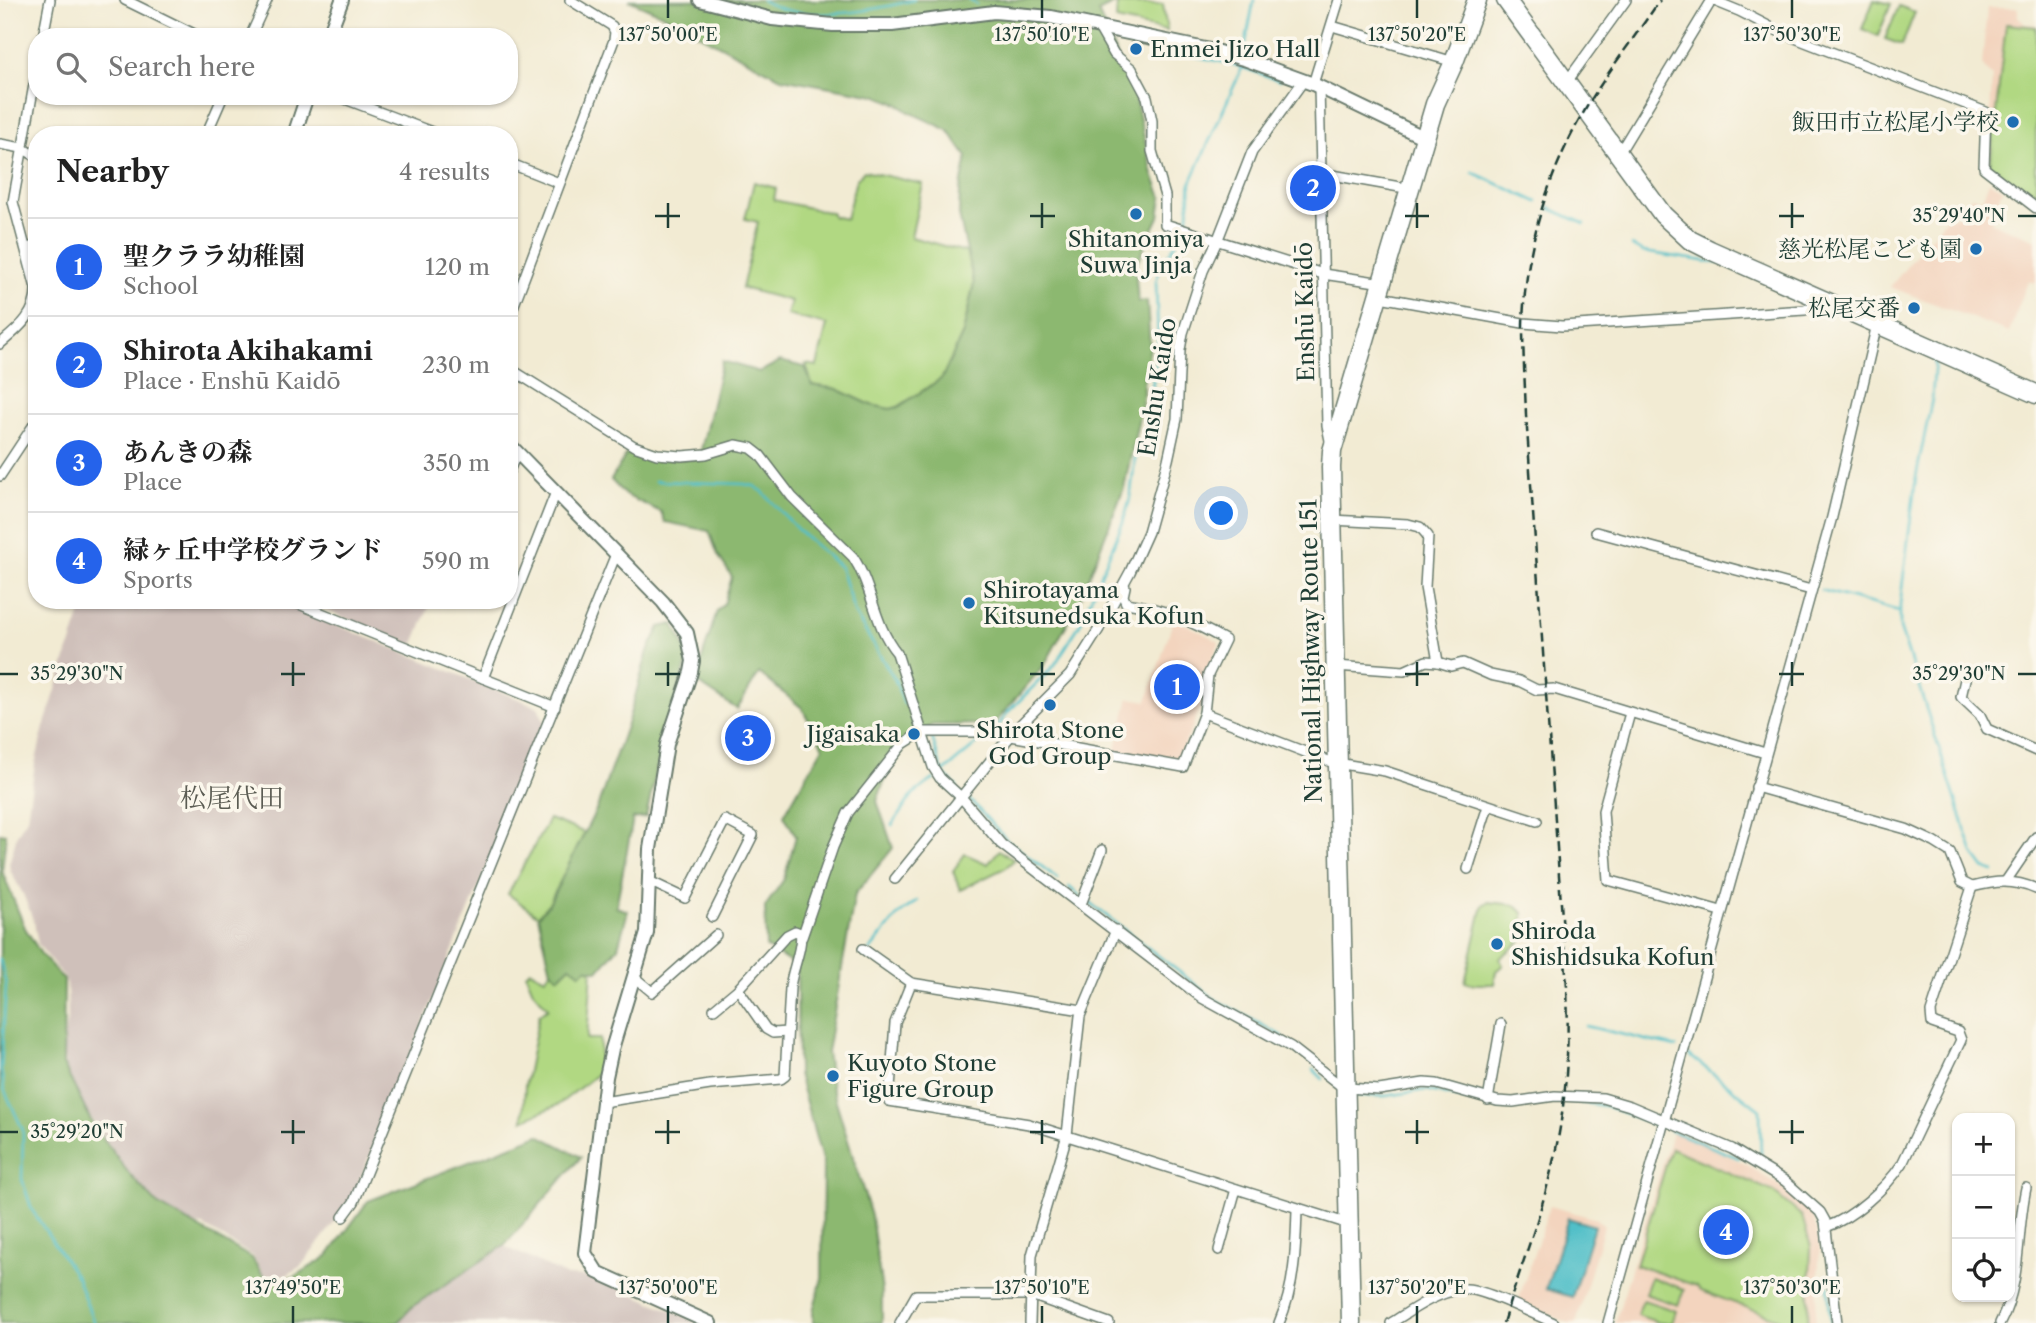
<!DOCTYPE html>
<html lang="en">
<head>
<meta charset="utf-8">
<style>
  body { margin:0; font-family:"Libre Caslon Text","Noto Serif JP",serif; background:#f2f2f2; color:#222 }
  .controls { position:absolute; right:21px; bottom:21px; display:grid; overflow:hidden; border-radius:14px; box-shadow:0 2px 5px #0004 }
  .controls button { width:63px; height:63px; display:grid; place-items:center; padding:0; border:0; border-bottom:2px solid #e0e0e0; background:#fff; color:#222; font:35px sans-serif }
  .you { position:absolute; left:1222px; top:514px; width:24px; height:24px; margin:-18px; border:5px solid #fff; border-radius:50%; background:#1a73e8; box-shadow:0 0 0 10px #1a73e833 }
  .badge { display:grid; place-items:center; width:46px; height:46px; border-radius:50%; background:#2563eb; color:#fff; font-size:23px; font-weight:700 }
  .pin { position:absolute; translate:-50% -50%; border:4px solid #fff; box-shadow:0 2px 7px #0006 }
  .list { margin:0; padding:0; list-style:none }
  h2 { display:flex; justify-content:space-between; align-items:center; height:91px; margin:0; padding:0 28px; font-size:30px }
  h2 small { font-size:23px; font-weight:400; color:#767676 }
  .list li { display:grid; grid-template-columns:46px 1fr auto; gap:21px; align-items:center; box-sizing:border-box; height:98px; padding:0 28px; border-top:2px solid #e0e0e0 }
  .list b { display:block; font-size:26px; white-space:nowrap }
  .list p { margin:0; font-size:23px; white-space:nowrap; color:#767676 }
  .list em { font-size:23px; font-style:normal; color:#767676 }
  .icon { flex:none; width:38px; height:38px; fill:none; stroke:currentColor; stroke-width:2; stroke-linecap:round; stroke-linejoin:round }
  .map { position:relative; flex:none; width:2036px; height:1323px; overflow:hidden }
  .search { position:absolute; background:#fff; box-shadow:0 2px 5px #0004; left:28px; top:28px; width:490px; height:77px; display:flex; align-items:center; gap:18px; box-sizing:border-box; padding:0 24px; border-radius:28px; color:#767676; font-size:26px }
  .panel { position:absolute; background:#fff; box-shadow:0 2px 5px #0004; left:28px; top:126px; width:490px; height:483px; border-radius:28px }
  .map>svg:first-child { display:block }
  .built { fill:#f3d4be }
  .industrial { fill:#cfc0ba }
  .green { fill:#b1d882; stroke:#688a5b; stroke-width:2 }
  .forest { fill:#8cb870; stroke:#567a52; stroke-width:2 }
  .water { fill:#51bfc8; stroke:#387e7e; stroke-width:2 }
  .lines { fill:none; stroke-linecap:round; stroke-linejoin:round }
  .stream { stroke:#51bfc8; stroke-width:2.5 }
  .street-casing { stroke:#697a6c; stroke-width:12 }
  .secondary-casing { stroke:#697a6c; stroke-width:16 }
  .highway-casing { stroke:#697a6c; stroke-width:21 }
  .street { stroke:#fff; stroke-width:9 }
  .secondary { stroke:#fff; stroke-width:12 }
  .highway { stroke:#fff; stroke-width:18 }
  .rail { stroke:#1f3d34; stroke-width:2.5; stroke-dasharray:10 5; stroke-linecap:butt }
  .ticks { fill:none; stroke:#1f3d34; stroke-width:2.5 }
  .poi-dot { fill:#1f6fb2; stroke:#fbf7ec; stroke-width:2.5 }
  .labels { text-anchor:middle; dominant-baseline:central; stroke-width:7; stroke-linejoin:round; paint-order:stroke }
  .poi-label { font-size:23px; fill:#1f3d34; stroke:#fbf7ec; text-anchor:start }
  .street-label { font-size:23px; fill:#1f3d34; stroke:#fbf7ec }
  .quarter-label { font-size:26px; fill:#5b5c53; stroke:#fbf7ec }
  .ticks-label { font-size:18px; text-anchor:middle; fill:#1f3d34; stroke:#fbf7ec; stroke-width:7; stroke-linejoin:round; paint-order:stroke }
</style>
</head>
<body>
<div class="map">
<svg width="2036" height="1323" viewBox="0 0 2036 1323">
  <rect width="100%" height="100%" fill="#fbf7ec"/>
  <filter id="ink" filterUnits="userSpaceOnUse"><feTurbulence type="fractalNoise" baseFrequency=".0143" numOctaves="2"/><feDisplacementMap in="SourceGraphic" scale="14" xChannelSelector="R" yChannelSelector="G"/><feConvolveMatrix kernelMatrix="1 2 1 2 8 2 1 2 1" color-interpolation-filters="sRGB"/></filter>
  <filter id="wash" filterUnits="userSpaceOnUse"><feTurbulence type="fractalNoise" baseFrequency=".00686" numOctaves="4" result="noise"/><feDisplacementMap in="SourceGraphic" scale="28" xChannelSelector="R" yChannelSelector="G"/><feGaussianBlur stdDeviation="1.57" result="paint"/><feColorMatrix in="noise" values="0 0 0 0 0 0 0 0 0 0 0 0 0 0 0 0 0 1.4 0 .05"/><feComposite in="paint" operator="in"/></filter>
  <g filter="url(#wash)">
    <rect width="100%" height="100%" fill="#f2ebd3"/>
    <g class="built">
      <path d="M1987,8H2018V17L2025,24L2036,25V204L1988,166L1992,77L1982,65Z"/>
      <path d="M1989,182L2002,188L1991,222L2036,240V283L2028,281L2009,332L1890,287L1945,220L1965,213L1971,196L1982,199Z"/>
      <path d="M1174,618L1218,641L1219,644L1204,676L1200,709L1178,760L1173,763L1115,753L1129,698L1147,701Z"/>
      <path d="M1673,1130L1746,1164L1786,1190L1813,1217L1820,1248L1815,1323H1615Z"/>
      <path d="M1550,1206L1596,1219L1604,1226L1576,1323H1569L1518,1301Z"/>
    </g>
    <g class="industrial">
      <path d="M85,600H275L538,707L545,723L351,1201L301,1266L287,1275H264L253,1256L204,1226L193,1225L157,1204L130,1175L83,1106L65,1065L63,1044L68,1014L67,984L64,977L38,944L34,922L23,894L11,872L9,864L17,835L27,818L35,764L44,727Z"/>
      <path d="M301,600H432L413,646Z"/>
      <path d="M504,1246L567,1276L593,1277L686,1317L697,1323H397L413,1306Z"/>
    </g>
    <g class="green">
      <path d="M1874,0L1891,4L1878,36L1862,29Z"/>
      <path d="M1117,4H1163L1167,31L1116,20Z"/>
      <path d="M1899,6L1915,12L1902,45L1885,39Z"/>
      <path d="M2006,24L2036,27V201L1990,165Z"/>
      <path d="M864,171L923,184L911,237L966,252L974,283L963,333L942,378L898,407L890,409L871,405L837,389L812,385L806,364L817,366L827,325L787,315L791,301L742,288L758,222L745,219L754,182L776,188L774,200L832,213V216L846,219L856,180Z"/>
      <path d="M549,819L586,833L550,902L538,916L508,894Z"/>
      <path d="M999,850L1014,860L1005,868L960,890L953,871L965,854L988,864Z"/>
      <path d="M1488,902L1515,905L1523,913V940L1500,958L1503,965L1496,971L1494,984H1473L1465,982L1483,905Z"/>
      <path d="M570,966L592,970L587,1039H600V1072L558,1105L523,1120L525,1086L539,1015L548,1008L533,991L526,974L530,970L545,978L551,971L559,977Z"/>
      <path d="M1671,1148L1772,1191L1802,1216L1811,1247L1808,1323H1790L1701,1291L1697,1286L1636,1265Z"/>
      <path d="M1651,1277L1684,1289L1678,1305L1645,1294Z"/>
      <path d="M1643,1300L1676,1311L1672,1323H1660L1637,1315Z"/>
    </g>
    <g class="forest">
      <path d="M629,0H1122L1098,12L1135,98L1153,175L1162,197L1159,217L1135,267L1138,302L1147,301L1150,348L1143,384V399L1124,488L1079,602L1045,664L994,724L932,725L893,757L877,801L893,848L855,894L827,1052L832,1088L871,1216L882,1291V1323H813V1311L822,1278L823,1163L798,1074L797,967L766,947L765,907L784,879L796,836L784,815L823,747L802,708L759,673L737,709L695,681L717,611L724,604L732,577L718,555L709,531L665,522L661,512L625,495L611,480L627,453L651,459H699L722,361L760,372L780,361L805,367L812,385L837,389L871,405L890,409L898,407L942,378L963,333L974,283L959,215L960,191L967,157L948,130L909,112L898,104L875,95L781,78L659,13Z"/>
      <path d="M674,624L689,657L667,723L646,817L633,819L616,907L628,911L618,947L598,971L586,968L581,974L570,966L559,977L551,971L538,916L550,902L597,808L628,721L648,651L660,627Z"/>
      <path d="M0,833L6,834L2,871L10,891L25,928L41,954L64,980L63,1064L92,1123L130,1175L157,1204L252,1258L262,1274L274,1281L294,1277L328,1256L368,1201L539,1135L581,1157L504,1246L413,1306L397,1323H0Z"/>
    </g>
    <path class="water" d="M1568,1218L1594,1226L1572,1297L1546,1289Z"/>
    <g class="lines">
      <g class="stream">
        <path d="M762,0C801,25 871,11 914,0"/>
        <path d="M969,0L976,4"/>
        <path d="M1055,26L1096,34"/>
        <path d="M1117,38L1156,47"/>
        <path d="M1244,52L1254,0"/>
        <path d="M1190,55L1232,64L1279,80"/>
        <path d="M1472,172L1537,202"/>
        <path d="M1549,208L1585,224"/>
        <path d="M1187,225L1191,182L1242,68"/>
        <path d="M1632,246L1643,252L1718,263"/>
        <path d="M1935,357L1932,399L1916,477L1900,604V628L1973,853L1984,868L1994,872"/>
        <path d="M655,481L744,484L754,486L762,491L797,529L840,567L855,614L895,680L904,704"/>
        <path d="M1821,590L1899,611"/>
        <path d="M997,728L1008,712L1054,666L1080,624L1123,522L1130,499L1135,459L1145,442L1158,343L1156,282L1160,269L1182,233"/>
        <path d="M932,737L942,771"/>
        <path d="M941,774L984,738"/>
        <path d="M944,775L957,787"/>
        <path d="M968,798L1007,840L1058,879"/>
        <path d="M892,825L913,794L934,779"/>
        <path d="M1069,887L1079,895"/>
        <path d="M1090,903L1213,998L1282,1036"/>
        <path d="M870,950L898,915L917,901"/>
        <path d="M0,959L6,985L1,1069L4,1089L23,1130L22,1179L32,1210L77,1278L94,1323"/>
        <path d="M1586,1026L1676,1047"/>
        <path d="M1689,1055L1760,1110L1761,1156"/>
        <path d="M1313,1069L1323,1079"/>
        <path d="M1354,1096H1386L1426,1090L1502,1108L1557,1100"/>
        <path d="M1571,1101L1606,1106L1656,1125"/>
        <path d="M1671,1131L1739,1158"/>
        <path d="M1818,1216L1823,1244"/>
        <path d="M1828,1285L1831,1323"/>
      </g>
    </g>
  </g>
  <g filter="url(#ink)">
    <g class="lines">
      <defs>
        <g id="street">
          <path d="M125,0L200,37"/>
          <path d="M1712,0L1739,11L1782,33L1986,112L1984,168L2036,208"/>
          <path d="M1098,26L1114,54L1132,69L1147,97L1152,121V151L1165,196V224L1323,274L1383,283"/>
          <path d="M1332,26L1454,62"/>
          <path d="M43,37L50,0"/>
          <path d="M250,37L267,0"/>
          <path d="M1566,83L1626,0"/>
          <path d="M1313,84L1339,0"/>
          <path d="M1319,87L1327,426L1331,445"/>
          <path d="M337,96L440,135"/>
          <path d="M206,135L223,96"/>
          <path d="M0,144L22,148L37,157"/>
          <path d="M1618,155L1712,0"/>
          <path d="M509,163L559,183"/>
          <path d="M1321,173L1411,189"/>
          <path d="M30,247L37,261"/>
          <path d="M1380,297L1523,323L1562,326L1805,310L1813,307L1818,298"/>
          <path d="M509,318L614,40L615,32L612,26L570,0"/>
          <path d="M0,344C19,328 37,314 36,288L13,202L37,68"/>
          <path d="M509,368L634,446L657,454L682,456L706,454L736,445L751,448L760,455L792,497L853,557C873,587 873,624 897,653L933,767L940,778L961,797L1001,844L1202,998L1291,1047L1341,1086L1347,1088L1379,1090L1424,1083L1437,1084L1497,1101L1513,1102L1555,1096L1603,1098L1630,1106L1732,1149L1785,1181L1820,1212L1825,1221L1837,1323"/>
          <path d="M509,471L517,452"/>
          <path d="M0,476L37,420"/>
          <path d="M1332,520L1408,524L1420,527L1428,536L1425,587L1438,662L1426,661L1404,671L1336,666"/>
          <path d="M1596,532L1811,590"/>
          <path d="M1125,587L1123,596L1126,603C1163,608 1193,622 1225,640L1208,675L1204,713L1331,762L1385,771L1537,821"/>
          <path d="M289,600L555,707"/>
          <path d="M1438,662L1451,666L1463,663L1490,675L1519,681L1537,690L1554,689L1765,753"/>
          <path d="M1966,675L1961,697L1980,715L1987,729L2036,751"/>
          <path d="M483,678L556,492"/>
          <path d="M1630,713L1603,811L1608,880L1721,911"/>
          <path d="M1011,736L1183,767L1204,713"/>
          <path d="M1756,787L1906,829L1934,842L1950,852L1962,882L1972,887C1995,881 2013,879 2036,889"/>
          <path d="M1468,869L1488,806"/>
          <path d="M895,879L1016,729L1070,675L1099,629L1130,572L1148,532L1168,460L1177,419L1180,350L1183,333L1203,271L1218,239L1252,152L1304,80"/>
          <path d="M649,881L685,898L725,820L753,835L712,917"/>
          <path d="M2006,881L2036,837"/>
          <path d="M1081,904L1102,850"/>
          <path d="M802,937L833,847L848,813L903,744L922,732H989L1009,738"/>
          <path d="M863,949L911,983"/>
          <path d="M634,977L652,992L716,935"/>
          <path d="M738,989L766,1029L773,1033L787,1032"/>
          <path d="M1082,1010L911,983L895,1023L889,1101L1029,1124L1349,1224"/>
          <path d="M1488,1100L1501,1024"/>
          <path d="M603,1102L710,1085L781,1079L785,1076L790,988C791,973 804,944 800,933L795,931L787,935L738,989L714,1009"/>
          <path d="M343,1217L354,1202L616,554"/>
          <path d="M1826,1227C1853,1218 1886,1188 1902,1164L1961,1040L1958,1032L1932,1023L1931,1012L1972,887"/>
          <path d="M1219,1250L1236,1189"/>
          <path d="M900,1323L916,1295H1031L1109,1323"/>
          <path d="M1030,1323L1032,1255L1067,1135L1080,1016L1116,930"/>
          <path d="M1279,1323C1295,1286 1296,1248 1297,1209"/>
          <path d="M1391,1323C1412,1310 1435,1293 1461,1289C1479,1286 1534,1314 1554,1323"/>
          <path d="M1608,1323L1832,517L1877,324"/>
          <path d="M2000,1323C2022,1281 2016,1233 2026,1188"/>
        </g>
        <g id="secondary">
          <path d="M700,0L772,19L833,25H892L994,12L1051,17L1215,51L1247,60L1313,84L1425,138"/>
          <path d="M328,37L342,0"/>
          <path d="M294,135L307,96"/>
          <path d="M509,444L663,602L687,633L693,661L691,672L667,744L650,849L647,933L612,1049L606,1077L585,1253L597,1272L710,1323"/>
        </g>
        <g id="highway">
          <path d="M1506,0L1663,215L1690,240L1710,250L2036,394"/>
          <path d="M1351,1323L1331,467L1332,451L1435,104L1454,62L1477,0"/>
        </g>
      </defs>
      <use href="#street" class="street-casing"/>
      <use href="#secondary" class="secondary-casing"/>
      <use href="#highway" class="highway-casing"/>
      <use href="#street" class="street"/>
      <use href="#secondary" class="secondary"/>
      <use href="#highway" class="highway"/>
      <path class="rail" d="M1503,1323C1520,1268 1542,1214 1554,1158C1567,1101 1569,1045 1567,987L1526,415C1525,384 1523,354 1523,324C1525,250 1547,174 1585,110C1607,72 1635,37 1660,0"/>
    </g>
  </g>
  <path class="ticks" d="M668,0V18M1042,0V18M1417,0V18M1792,0V18M668,203V228M1042,203V228M1417,203V228M1792,203V228M655,216H680M1030,216H1055M1405,216H1429M1779,216H1804M2018,216H2036M293,662V686M668,662V686M1042,662V686M1417,662V686M1792,662V686M0,674H18M281,674H305M655,674H680M1030,674H1055M1405,674H1429M1779,674H1804M2018,674H2036M293,1120V1144M668,1120V1144M1042,1120V1144M1417,1120V1144M1792,1120V1144M0,1132H18M281,1132H305M655,1132H680M1030,1132H1055M1405,1132H1429M1779,1132H1804M293,1306V1323M668,1306V1323M1042,1306V1323M1417,1306V1323M1792,1306V1323"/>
  <g class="poi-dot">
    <circle cx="1136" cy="49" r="7"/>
    <circle cx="2013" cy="122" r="7"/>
    <circle cx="1136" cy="214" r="7"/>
    <circle cx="1976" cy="249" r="7"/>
    <circle cx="1914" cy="308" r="7"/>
    <circle cx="969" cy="603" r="7"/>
    <circle cx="1050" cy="705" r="7"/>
    <circle cx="914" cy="734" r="7"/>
    <circle cx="1497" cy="944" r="7"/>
    <circle cx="833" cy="1076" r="7"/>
  </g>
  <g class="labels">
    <g class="poi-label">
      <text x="1150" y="49">Enmei Jizo Hall</text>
      <text x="1999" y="122" text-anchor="end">飯田市立松尾小学校</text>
      <text x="1136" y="239" text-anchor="middle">Shitanomiya<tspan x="1136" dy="26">Suwa Jinja</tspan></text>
      <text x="1962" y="249" text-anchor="end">慈光松尾こども園</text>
      <text x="1900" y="308" text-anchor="end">松尾交番</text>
      <text x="983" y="590">Shirotayama<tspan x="983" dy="26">Kitsunedsuka Kofun</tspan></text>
      <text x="1050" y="730" text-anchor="middle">Shirota Stone<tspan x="1050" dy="26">God Group</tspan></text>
      <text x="900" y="734" text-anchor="end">Jigaisaka</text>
      <text x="1511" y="931">Shiroda<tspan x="1511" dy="26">Shishidsuka Kofun</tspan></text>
      <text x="847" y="1063">Kuyoto Stone<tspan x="847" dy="26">Figure Group</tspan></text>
    </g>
    <g class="street-label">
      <text transform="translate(1305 312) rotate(-91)">Enshū Kaidō</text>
      <text transform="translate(1157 387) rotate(-81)">Enshu Kaido</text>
      <text transform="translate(1311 651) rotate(-91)">National Highway Route 151</text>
    </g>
    <g class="quarter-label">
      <text x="232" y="798">松尾代田</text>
    </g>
  </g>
  <g class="ticks-label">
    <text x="668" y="41">137°50'00"E</text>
    <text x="1042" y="41">137°50'10"E</text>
    <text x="1417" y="41">137°50'20"E</text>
    <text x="1792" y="41">137°50'30"E</text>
    <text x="1959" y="222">35°29'40"N</text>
    <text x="77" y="680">35°29'30"N</text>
    <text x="1959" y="680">35°29'30"N</text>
    <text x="77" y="1138">35°29'20"N</text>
    <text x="293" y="1294">137°49'50"E</text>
    <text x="668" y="1294">137°50'00"E</text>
    <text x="1042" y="1294">137°50'10"E</text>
    <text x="1417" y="1294">137°50'20"E</text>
    <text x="1792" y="1294">137°50'30"E</text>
  </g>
</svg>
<div class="controls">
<button>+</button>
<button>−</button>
<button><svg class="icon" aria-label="locate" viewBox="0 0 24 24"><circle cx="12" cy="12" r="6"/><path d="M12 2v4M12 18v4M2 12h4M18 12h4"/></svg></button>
</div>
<div class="you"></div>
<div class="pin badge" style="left:1177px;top:687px">1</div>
<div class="pin badge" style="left:1313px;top:188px">2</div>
<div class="pin badge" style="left:748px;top:738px">3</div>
<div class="pin badge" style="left:1726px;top:1232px">4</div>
<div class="search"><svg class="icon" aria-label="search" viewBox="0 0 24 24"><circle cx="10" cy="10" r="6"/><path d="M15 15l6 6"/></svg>Search here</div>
<section class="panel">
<h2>Nearby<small>4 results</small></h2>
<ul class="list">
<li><span class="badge">1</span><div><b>聖クララ幼稚園</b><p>School</p></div><em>120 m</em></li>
<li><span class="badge">2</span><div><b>Shirota Akihakami</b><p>Place · Enshū Kaidō</p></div><em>230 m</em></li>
<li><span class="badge">3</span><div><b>あんきの森</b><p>Place</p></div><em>350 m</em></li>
<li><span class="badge">4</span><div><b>緑ヶ丘中学校グランド</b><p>Sports</p></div><em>590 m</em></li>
</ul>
</section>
</div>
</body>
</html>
